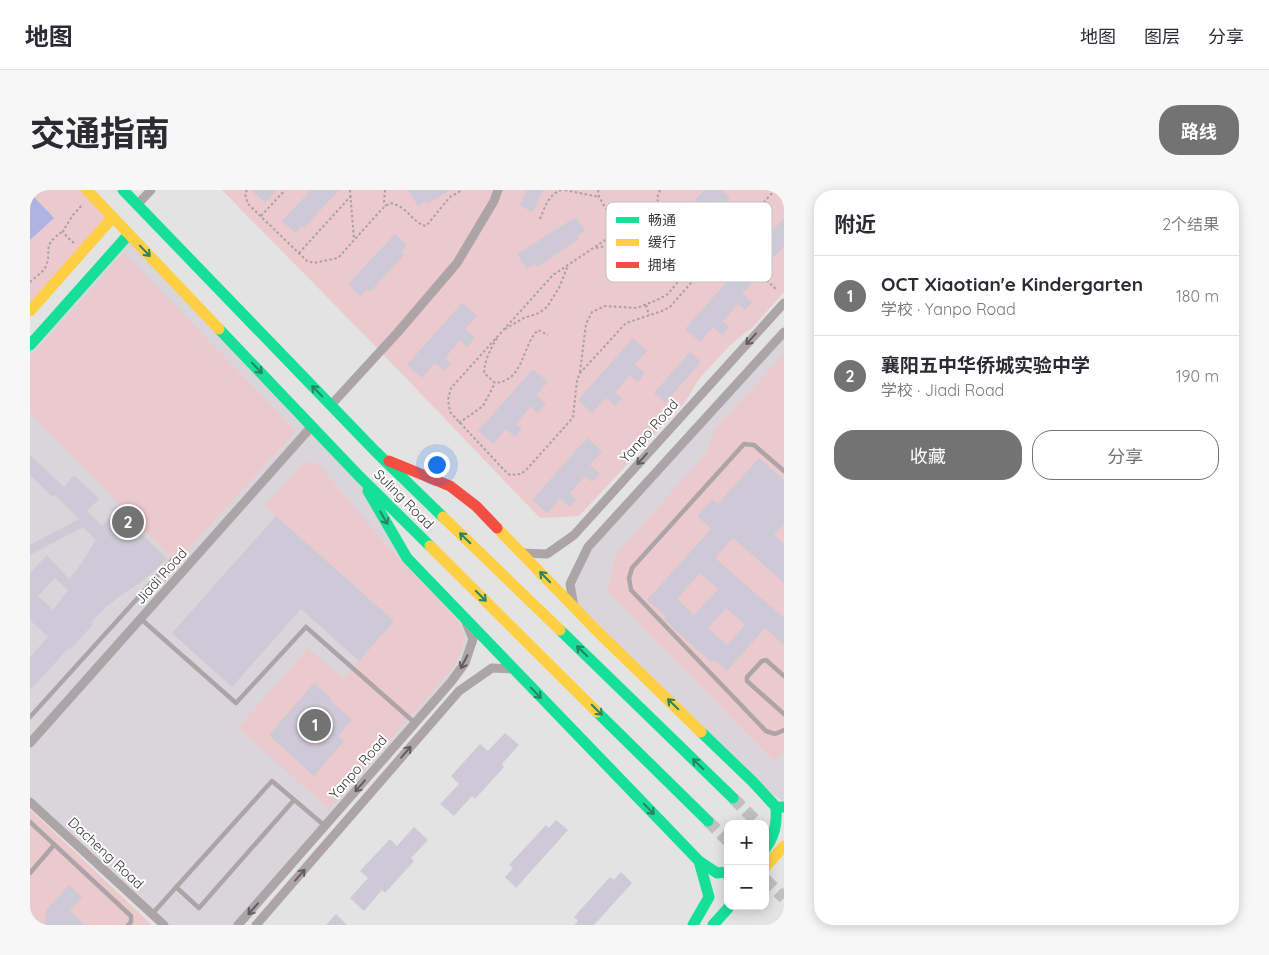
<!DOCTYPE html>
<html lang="zh">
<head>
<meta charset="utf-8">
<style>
  body { margin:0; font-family:Quicksand,"Noto Sans SC",sans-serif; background:#f7f7f7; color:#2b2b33 }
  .controls { position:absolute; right:15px; bottom:15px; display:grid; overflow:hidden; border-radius:10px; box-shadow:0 2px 12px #0003 }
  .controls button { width:45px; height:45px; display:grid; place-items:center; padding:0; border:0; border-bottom:1px solid #e1e1e2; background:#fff; color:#2b2b33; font:25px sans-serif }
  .you { position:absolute; left:406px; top:274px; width:18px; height:18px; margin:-12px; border:4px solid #fff; border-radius:50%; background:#1a73e8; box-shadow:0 0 0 8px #1a73e833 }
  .badge { display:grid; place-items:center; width:32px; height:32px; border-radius:50%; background:#737373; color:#fff; font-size:16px; font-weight:700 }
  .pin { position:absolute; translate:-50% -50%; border:2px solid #fff; box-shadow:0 1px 5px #0006 }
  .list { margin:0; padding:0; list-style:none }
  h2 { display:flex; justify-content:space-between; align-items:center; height:65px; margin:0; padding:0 20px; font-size:21px }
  h2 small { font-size:16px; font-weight:400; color:#7c7c81 }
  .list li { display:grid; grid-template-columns:32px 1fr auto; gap:15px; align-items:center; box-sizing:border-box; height:80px; padding:0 20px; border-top:1px solid #e1e1e2 }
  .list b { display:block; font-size:19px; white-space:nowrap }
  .list p { margin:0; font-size:16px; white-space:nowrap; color:#7c7c81 }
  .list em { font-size:16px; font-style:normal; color:#7c7c81 }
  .actions { display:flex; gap:10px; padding:15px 20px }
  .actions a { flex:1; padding:11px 0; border:1px solid #737373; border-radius:20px; text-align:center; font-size:18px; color:#737373 }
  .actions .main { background:#737373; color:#fff }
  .map { position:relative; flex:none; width:754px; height:735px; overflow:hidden; border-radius:20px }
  header { display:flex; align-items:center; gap:30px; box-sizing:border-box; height:70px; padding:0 25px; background:#fff; border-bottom:1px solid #e1e1e2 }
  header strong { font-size:24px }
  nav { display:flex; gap:28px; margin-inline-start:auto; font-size:18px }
  .intro { display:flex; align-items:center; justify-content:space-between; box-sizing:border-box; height:120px; padding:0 30px }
  h1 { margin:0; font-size:35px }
  .button { padding:12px 22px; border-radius:20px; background:#737373; color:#fff; font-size:18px; font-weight:700 }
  main { display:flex; gap:30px; padding:0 30px }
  aside { flex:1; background:#fff; border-radius:20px; box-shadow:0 2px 12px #0003 }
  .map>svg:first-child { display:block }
  .built { fill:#dad5da }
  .green { fill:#ebc9cd }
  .water { fill:#adb3e2 }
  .building { fill:#cec9d6; fill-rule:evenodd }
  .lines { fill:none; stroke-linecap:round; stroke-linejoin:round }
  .secondary-tunnel { stroke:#c1c0c1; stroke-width:12; stroke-dasharray:12 6; stroke-linecap:butt }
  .path { stroke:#a7a1a3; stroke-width:2; stroke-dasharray:2.5 2.5; stroke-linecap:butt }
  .lane { stroke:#ada4a8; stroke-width:4.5 }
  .street { stroke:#ada4a8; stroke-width:9 }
  .fast { stroke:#16e098; stroke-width:11 }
  .slow { stroke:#ffcf43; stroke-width:11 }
  .jam { stroke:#f24e42; stroke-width:11 }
  .oneway { stroke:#288263 }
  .oneway2 { stroke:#605c5f }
  .labels { text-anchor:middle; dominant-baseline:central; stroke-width:4; stroke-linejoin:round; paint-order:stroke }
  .street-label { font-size:14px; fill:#373637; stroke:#fff }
  .key { fill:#fff; stroke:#c3c3c3; stroke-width:1 }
  .key-label { font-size:14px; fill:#373637 }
</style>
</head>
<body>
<header>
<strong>地图</strong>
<nav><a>地图</a><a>图层</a><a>分享</a></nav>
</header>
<div class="intro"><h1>交通指南</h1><a class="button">路线</a></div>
<main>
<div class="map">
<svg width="754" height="735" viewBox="0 0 754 735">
  <rect width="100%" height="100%" fill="#e3e3e3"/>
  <g class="built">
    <path d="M99,44L329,286L377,368L434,427L443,449L435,473L208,735H134L0,612V155Z"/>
    <path d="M754,142V612L723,592L544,417L540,394L558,357Z"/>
  </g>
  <g class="green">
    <path d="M0,0H57L83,27L0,121Z"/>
    <path d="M192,0H754V102L723,137L700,155L669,189L655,212L549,326L510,328L350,161Z"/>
    <path d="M94,63L266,241L146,372L0,223V168Z"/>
    <path d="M754,164V562L745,572L578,402L585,366L677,262L685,239Z"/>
    <path d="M280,271L289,275L357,356L424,426C440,448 433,457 422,479L299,619L208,538L278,458L313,489L364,431L235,316L271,276Z"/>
    <path d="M0,619L122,735H0Z"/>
  </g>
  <path class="water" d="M4,7L24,28L0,50V11Z"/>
  <g class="building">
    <path d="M221,0H247L235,13Z"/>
    <path d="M281,0H309L274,38L272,36L265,43L252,31Z"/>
    <path d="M378,0H420L398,14L396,11L388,16Z"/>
    <path d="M497,0H513L503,22L490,16Z"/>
    <path d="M674,0H691L700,8L693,14L689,10L673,28L660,16Z"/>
    <path d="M546,27L555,41L547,46L549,49L507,77L505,73L497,79L487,64Z"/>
    <path d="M754,28V56L736,76L722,63Z"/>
    <path d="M365,44L377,55L371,62L374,65L340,102L337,99L331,107L318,94Z"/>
    <path d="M710,77L725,90L712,103L722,112L715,120L708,114L693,131L699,137L692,145L683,137L670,152L655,139Z"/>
    <path d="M432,113L447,126L435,139L445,148L437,157L430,150L415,168L421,173L414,181L405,173L392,188L377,175Z"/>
    <path d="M603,148L617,161L605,174L615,183L608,192L600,185L585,203L592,208L585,216L576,208L562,223L548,210Z"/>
    <path d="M660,162L671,172L635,213L624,203Z"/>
    <path d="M503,179L518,192L506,205L516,214L508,223L501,216L486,234L492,239L485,247L476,239L463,254L448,241Z"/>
    <path d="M557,248L572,261L560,275L570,284L562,292L555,286L540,303L546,309L540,317L530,309L517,323L502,310Z"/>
    <path d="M0,265L34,297L44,285L69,309L57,321L72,336L87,320L137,369L110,393L90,406L76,417L61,432L63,434L41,459L39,458L0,500V467L18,447L0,430V383L17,365L39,389L47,380L66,350L53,337L0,365V355L49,329L25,305L21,306L0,285ZM25,388L38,400L23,420L8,406Z"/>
    <path d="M729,268L754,290V334L744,345L754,354V393L703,348L685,368L754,428V455L735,438L697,481L684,470L681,472L644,439L634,428L636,426L617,410L681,339L667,326L683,309L688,314ZM670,383L688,399L664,425L647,409ZM696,418L715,435L697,455L678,438Z"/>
    <path d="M246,326L364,431L329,471L271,419L202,497L142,443Z"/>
    <path d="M284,493L300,507L299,509L322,530L308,546L314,551L284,586L239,545ZM286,524L302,538L285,557L269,543Z"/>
    <path d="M475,543L489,555L472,574L474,577L445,609L442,606L424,626L410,614L429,594L421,586L450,554L458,561Z"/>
    <path d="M526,630L538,640L486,698L475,687L483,678L479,675L516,635L519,638Z"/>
    <path d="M384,637L398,650L381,668L384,671L355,703L352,700L334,721L320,708L338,688L330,681L360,649L367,656Z"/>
    <path d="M591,682L602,693L564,735H544L548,731L544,727L580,687L584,690Z"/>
    <path d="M39,695L52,707L40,721L55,735H14L17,719Z"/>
    <path d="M306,724L317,735H296Z"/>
  </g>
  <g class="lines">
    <g class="secondary-tunnel">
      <path d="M703,608L729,634"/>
      <path d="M678,631L698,651"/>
      <path d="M735,689L754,708"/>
    </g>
    <g class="path">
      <path d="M217,0L215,4L218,14L277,71L284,73L308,68L352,19L360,13C379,17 381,32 396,36L420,7L432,0"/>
      <path d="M320,0L324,50"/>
      <path d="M355,0L354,12L356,16"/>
      <path d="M535,0L569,7"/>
      <path d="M568,0L569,7L589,40"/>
      <path d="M630,0L627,8L630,19"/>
      <path d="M630,19L640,24L686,64L640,117L632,121L596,133L550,183L547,190L543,227L540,231L496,280L491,284L480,285L475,281L420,222L418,210L421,198L523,85L620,20Z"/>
      <path d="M231,26L255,0"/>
      <path d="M510,29C515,17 518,5 531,0"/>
      <path d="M44,53L37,47L33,41L43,25L53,14"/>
      <path d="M696,53L746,99"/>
      <path d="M269,63L321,6"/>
      <path d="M686,64L745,0"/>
      <path d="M0,92C4,88 12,83 15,78C24,59 9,58 33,41"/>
      <path d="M616,115L619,125"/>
      <path d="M475,139L494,128L509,123L517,117L529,98L538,75"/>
      <path d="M467,148C460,160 455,169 454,183L465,193C495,190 491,157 508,140L518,145"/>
      <path d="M550,182L556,134L562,122L575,116L607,118L627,110L638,104L647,93L652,76L649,60L637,51L608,49L566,58"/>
      <path d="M429,233L453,216L465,193"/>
    </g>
    <g class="lane">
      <path d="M754,281L724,255L714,254L602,378L599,388L601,400L736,541L745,544L754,540"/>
      <path d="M111,429L206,513L276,437L385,533"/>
      <path d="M754,486L736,470L732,471L717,487V491L754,524"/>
      <path d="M0,527L143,369"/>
      <path d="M0,632L101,726V732L98,735"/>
      <path d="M0,683L24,655"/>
      <path d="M146,697L169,718L264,610"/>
      <path d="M122,724L242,591L295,636"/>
    </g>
    <g class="street">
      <path d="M107,15L121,0"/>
      <path d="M301,215L368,142L427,73L464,11L468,0"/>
      <path d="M491,363L517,364L544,345L754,113"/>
      <path d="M544,417L540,394L558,357L754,142"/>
      <path d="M0,553L282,236"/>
      <path d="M0,612L134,735"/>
      <path d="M208,735L421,492L435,473L443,449L436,432"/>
      <path d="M226,735L429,501L462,478L483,479"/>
    </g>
    <g class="fast">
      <path d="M93,0L345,261L413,327"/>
      <path d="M189,139L329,286L400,356"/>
      <path d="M0,155L99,44"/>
      <path d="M338,301L377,368L669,671L679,707L663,735"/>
      <path d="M530,440L703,608"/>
      <path d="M567,522L678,631"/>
      <path d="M671,542L723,592L746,617H754"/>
      <path d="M735,659C745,646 747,633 746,617"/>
      <path d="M669,671L687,683L698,682"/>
      <path d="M683,735L700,716"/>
      <path d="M752,735L754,733"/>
    </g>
    <g class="slow">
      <path d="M57,0L189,139"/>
      <path d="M0,121L83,27"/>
      <path d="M413,327L530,440"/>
      <path d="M467,338L569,443L671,542"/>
      <path d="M400,356L567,522"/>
      <path d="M735,677L754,656"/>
    </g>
    <path class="jam" d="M359,271L420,296L446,316L467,338"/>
  </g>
  <defs><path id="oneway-shaft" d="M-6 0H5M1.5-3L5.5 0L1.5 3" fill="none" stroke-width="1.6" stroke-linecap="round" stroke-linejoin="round" transform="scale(1.25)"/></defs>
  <g class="oneway">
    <use href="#oneway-shaft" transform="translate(115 61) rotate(46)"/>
    <use href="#oneway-shaft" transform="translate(227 178) rotate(46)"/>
    <use href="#oneway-shaft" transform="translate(287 201) rotate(-134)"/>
    <use href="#oneway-shaft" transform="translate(354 328) rotate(60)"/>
    <use href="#oneway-shaft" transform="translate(435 348) rotate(-136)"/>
    <use href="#oneway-shaft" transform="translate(515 387) rotate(-134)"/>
    <use href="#oneway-shaft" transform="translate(451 406) rotate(45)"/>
    <use href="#oneway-shaft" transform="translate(552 461) rotate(-136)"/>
    <use href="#oneway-shaft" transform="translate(506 503) rotate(46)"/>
    <use href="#oneway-shaft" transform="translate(643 514) rotate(-136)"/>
    <use href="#oneway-shaft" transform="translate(567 520) rotate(45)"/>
    <use href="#oneway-shaft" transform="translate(668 574) rotate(-136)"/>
    <use href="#oneway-shaft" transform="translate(619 619) rotate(46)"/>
  </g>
  <g class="oneway2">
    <use href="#oneway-shaft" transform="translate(721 149) rotate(132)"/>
    <use href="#oneway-shaft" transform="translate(612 269) rotate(132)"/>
    <use href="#oneway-shaft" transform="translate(434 472) rotate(117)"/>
    <use href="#oneway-shaft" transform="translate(376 562) rotate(-49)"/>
    <use href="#oneway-shaft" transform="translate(330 596) rotate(131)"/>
    <use href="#oneway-shaft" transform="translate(270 685) rotate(-49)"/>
    <use href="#oneway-shaft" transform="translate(223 719) rotate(131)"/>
  </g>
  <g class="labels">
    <g class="street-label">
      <text transform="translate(619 241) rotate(-48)">Yanpo Road</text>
      <text transform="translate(374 309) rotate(45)">Suling Road</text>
      <text transform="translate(131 386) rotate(-48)">Jiadi Road</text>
      <text transform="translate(328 577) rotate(-49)">Yanpo Road</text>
      <text transform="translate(76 663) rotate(43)">Dacheng Road</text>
    </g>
  </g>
  <rect x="576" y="12" width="166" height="80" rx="8" class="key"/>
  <rect x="586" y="27" width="23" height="6" fill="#16e098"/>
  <rect x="586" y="49" width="23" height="7" fill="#ffcf43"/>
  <rect x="586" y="72" width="23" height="6" fill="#f24e42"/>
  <g class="key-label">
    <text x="618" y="35">畅通</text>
    <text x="618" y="57">缓行</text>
    <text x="618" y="80">拥堵</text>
  </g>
</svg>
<div class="controls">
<button>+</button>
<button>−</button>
</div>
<div class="you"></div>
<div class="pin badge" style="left:285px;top:535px">1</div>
<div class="pin badge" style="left:98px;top:332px">2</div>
</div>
<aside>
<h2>附近<small>2个结果</small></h2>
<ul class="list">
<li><span class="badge">1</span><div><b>OCT Xiaotian'e Kindergarten</b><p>学校 · Yanpo Road</p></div><em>180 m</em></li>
<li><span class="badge">2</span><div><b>襄阳五中华侨城实验中学</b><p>学校 · Jiadi Road</p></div><em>190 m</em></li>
</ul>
<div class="actions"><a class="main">收藏</a><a>分享</a></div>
</aside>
</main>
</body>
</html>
